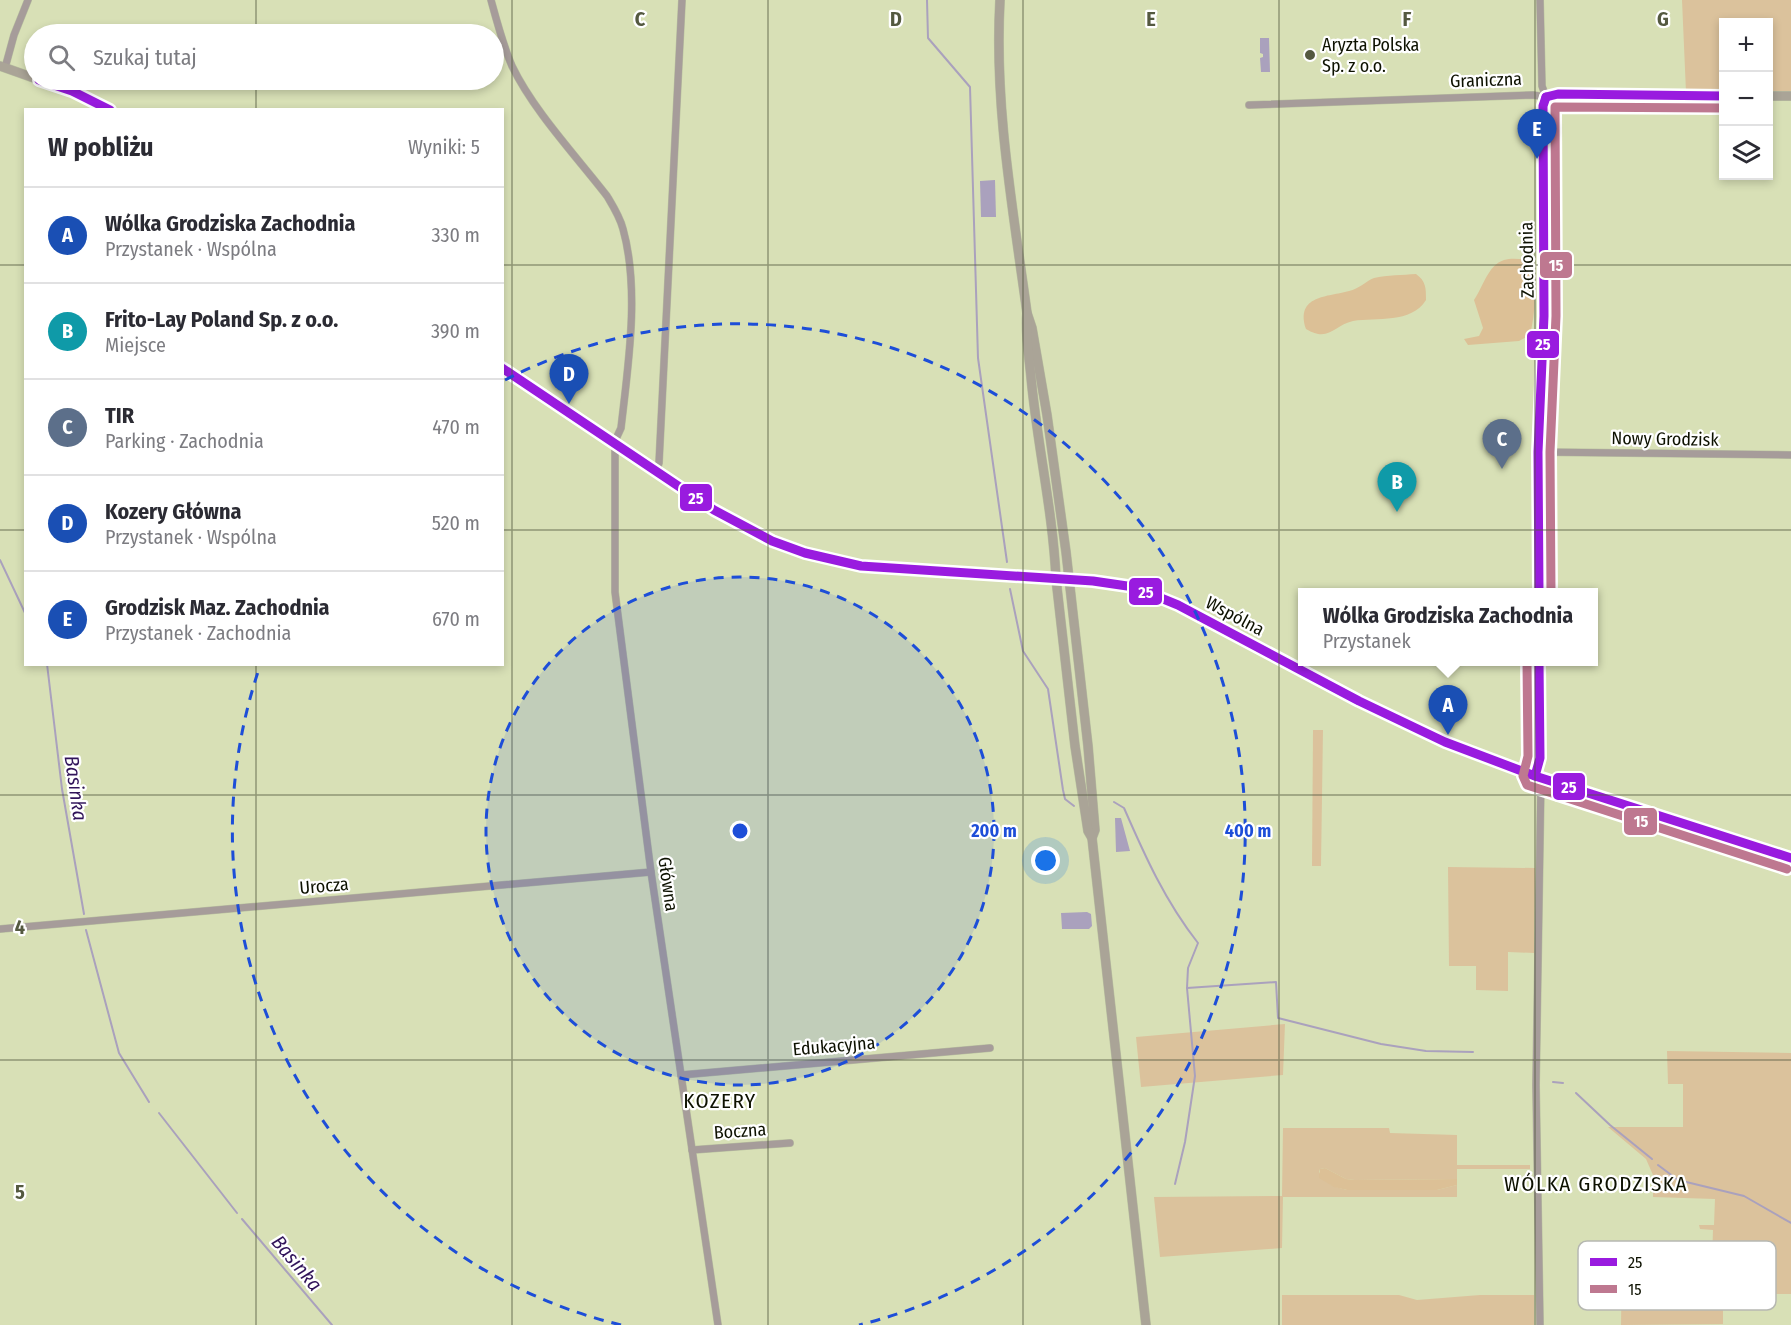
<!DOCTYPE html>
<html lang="pl">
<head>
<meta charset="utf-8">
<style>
  body { margin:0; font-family:"Fira Sans Condensed",sans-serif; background:#f2f2f3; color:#2b2b33 }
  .controls { position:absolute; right:18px; top:18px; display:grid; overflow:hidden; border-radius:0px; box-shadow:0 3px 9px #0003 }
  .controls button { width:54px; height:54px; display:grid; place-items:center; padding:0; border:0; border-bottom:2px solid #e1e1e2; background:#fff; color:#2b2b33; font:30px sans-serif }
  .you { position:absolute; left:1046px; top:861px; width:21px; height:21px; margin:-15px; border:4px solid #fff; border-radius:50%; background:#1a73e8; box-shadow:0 0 0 9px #1a73e833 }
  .badge { display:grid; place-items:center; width:39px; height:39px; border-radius:50%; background:#545940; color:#fff; font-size:20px; font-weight:700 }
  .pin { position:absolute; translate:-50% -50px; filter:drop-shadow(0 2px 3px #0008) }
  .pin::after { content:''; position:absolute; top:32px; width:21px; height:18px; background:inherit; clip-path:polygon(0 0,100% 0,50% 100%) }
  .popup { position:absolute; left:1298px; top:588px; width:300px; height:78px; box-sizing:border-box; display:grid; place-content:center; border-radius:0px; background:#fff; filter:drop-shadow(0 2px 4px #0005); font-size:20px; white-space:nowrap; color:#7c7c81 }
  .popup b { font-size:22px; color:#2b2b33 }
  .popup::after { content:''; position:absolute; left:50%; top:100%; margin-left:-12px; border:12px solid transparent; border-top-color:#fff }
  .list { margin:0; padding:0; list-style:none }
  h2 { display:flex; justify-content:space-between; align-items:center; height:78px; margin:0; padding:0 24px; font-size:26px }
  h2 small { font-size:20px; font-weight:400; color:#7c7c81 }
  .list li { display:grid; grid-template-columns:39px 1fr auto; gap:18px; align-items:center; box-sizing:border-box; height:96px; padding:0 24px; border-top:2px solid #e1e1e2 }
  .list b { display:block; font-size:22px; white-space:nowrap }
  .list p { margin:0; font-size:20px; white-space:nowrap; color:#7c7c81 }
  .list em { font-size:20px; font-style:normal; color:#7c7c81 }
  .icon { flex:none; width:33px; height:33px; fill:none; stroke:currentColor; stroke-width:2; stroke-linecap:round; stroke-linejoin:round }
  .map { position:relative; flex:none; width:1791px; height:1325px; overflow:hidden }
  .search { position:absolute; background:#fff; box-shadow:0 3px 9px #0003; left:24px; top:24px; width:480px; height:66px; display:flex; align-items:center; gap:15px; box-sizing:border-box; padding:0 21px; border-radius:33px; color:#7c7c81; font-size:22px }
  .panel { position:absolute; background:#fff; box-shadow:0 3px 9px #0003; left:24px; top:108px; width:480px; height:558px; border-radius:0px }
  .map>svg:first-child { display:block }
  .green { fill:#dbc29c }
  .forest { fill:#dcc096 }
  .water { fill:#aaa1bd }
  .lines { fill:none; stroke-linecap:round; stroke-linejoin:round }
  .stream { stroke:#aaa1bd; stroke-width:2 }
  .street-casing { stroke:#b9c0a0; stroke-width:8 }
  .secondary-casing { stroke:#b9c0a0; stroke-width:10 }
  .street { stroke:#a69c9a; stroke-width:7 }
  .secondary { stroke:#aaa497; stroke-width:9 }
  .bus-1-casing { stroke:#fff; stroke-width:14 }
  .bus-2-casing { stroke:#fff; stroke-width:14 }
  .bus-1 { stroke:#991bdf; stroke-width:9 }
  .bus-2 { stroke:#be7890; stroke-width:9 }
  .grid { fill:none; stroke:#545940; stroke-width:1.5; stroke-opacity:0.55 }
  .ring { fill:none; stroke:#1d4ed8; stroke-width:3; stroke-dasharray:10 8 }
  .poi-dot { fill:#545940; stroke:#fff; stroke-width:2 }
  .labels { text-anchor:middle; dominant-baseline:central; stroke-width:4.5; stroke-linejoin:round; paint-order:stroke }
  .poi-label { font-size:18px; fill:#0d1100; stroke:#fff; text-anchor:start }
  .street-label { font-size:18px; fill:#0d1100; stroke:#fff }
  .water-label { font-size:20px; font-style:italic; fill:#31145a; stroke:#fff }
  .quarter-label { font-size:21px; letter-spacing:1.5px; fill:#0d1100; stroke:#fff }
  .key { fill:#fff; stroke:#b6b8b2; stroke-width:1.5 }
  .key-label { font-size:16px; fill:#0d1100 }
  .grid-label { font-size:20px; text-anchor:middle; font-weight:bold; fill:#545940; stroke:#fff; stroke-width:4.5; stroke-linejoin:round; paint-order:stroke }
  .centre { fill:#1d4ed8; stroke:#fff; stroke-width:3 }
  .ring-label { font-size:18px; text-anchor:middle; font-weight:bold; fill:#1d4ed8; stroke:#fff; stroke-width:4.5; stroke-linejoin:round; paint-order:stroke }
  .line-badge { stroke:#fff; stroke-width:2 }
  .badge-label { font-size:16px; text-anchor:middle; font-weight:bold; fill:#fff }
</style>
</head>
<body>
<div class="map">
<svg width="1791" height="1325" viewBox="0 0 1791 1325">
  <rect width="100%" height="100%" fill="#d8e0b6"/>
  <g class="green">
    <path d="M1682,0H1791V91H1769L1768,22H1724L1723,92H1686Z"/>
    <path d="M1313,730H1323L1321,866H1312Z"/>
    <path d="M1448,867L1535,868L1534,953L1508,952V991L1476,990V966H1449Z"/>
    <path d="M1285,1024L1283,1075L1141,1087L1136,1037Z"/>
    <path d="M1667,1051L1791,1053V1294H1723V1324L1621,1325L1622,1260H1712L1713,1230L1700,1229L1699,1225H1714L1715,1199L1653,1197V1175L1646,1159L1608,1127H1683V1084H1668Z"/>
    <path d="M1283,1128H1389L1390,1133L1457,1135V1165H1530V1169H1457V1179L1355,1180L1346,1179L1325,1168L1320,1169L1319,1172C1329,1185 1331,1186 1347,1190H1437L1457,1185V1197H1283L1282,1248L1160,1257L1154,1197L1282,1196Z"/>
    <path d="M1282,1295H1399L1417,1300L1480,1295H1534V1325H1282Z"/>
  </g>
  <g class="forest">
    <path d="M1524,259C1538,284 1536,309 1530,335L1519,341L1468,345L1464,339L1479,336L1483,328L1474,300C1483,287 1488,265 1504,260C1510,258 1518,259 1524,259Z"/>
    <path d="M1416,274C1426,281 1426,288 1426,300C1411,324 1377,317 1353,321C1334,325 1329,343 1306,329C1295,295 1328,297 1349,291C1359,289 1366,281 1374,278C1387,275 1403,275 1416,274Z"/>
    <path d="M1325,1168L1346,1179L1355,1180L1457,1179V1185L1437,1190H1347L1334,1187L1319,1178L1320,1169Z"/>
  </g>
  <g class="water">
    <path d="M1260,38H1269L1270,72H1261L1260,58L1263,57V54L1260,53Z"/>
    <path d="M995,180L996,217H981L980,181Z"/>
    <path d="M1115,818H1121L1130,851L1116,852Z"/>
    <path d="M1087,912L1091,914L1092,926L1089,929H1062L1061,913Z"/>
  </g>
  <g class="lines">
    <g class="stream">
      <path d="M927,0L928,38L970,87L978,358L1007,562"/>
      <path d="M0,560L26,615"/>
      <path d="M1010,589L1023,651L1048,689L1063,790L1065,799L1074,806"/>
      <path d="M47,664L62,789L84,914"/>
      <path d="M1114,802L1124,808C1145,856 1165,901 1198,943L1188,968L1187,988L1276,982L1278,1018L1381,1044L1426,1051L1473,1052"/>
      <path d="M86,930L119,1053L149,1102"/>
      <path d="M1553,1082L1563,1083"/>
      <path d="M1576,1093L1610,1125L1652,1159"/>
      <path d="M159,1113L237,1213"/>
      <path d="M1658,1165L1678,1180L1744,1196L1791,1223"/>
      <path d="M1175,1184L1185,1142L1195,1076L1187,988"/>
      <path d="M242,1219L332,1325"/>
    </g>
    <defs>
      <g id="street">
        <path d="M491,0C497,22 503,45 512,66C533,110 576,156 607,196C613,206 620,217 623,229C640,290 628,366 621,428L615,441V592L651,872L718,1325"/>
        <path d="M1540,0L1542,86L1546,97"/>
        <path d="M5,68L14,35L28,0"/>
        <path d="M1249,105L1533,95L1546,97"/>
        <path d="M1538,452L1791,455"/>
        <path d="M656,472L659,463L682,0"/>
        <path d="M0,929L651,872"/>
        <path d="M681,1075L990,1048"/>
        <path d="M692,1150L790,1143"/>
        <path d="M1540,1325L1536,1085L1541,778"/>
      </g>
      <g id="secondary">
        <path d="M1000,0C994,105 1013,209 1027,313L1032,328L1047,415L1066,552L1088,746L1095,830L1092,838"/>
        <path d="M0,66L34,78"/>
        <path d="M39,80L72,91L111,110"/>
        <path d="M1768,96H1791"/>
        <path d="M1027,313C1025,334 1029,356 1031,377C1037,444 1053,511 1056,579L1075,746L1088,831L1092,838L1146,1325"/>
        <path d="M502,368L714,510L742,526L772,541L805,553L861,566L1093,581L1134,587L1178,605L1359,701L1445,742L1535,776L1791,858"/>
        <path d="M1539,592L1538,452L1544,316L1543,101L1546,97L1558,94L1724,96"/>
        <path d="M1535,776L1540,758L1539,662"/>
      </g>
    </defs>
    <use href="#street" class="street-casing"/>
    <use href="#secondary" class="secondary-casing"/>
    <use href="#street" class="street"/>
    <use href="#secondary" class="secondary"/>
    <defs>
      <g id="bus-1">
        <path d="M39,80L72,91L110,110"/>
        <path d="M1546,97L1558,94L1724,96"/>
        <path d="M502,368L714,510L772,541L805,553L861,566L1093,581L1134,587L1178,605L1359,701L1445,742L1535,776L1791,858"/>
        <path d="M1539,592L1538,452L1544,316L1543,106L1546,97"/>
        <path d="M1535,776L1540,758L1539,662"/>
      </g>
      <g id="bus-2">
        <path d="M1551,592L1550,452L1556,316L1555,107L1724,108"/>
        <path d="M1527,662L1528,756L1523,776L1527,785L1787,869"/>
      </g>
    </defs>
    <use href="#bus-1" class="bus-1-casing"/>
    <use href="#bus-2" class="bus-2-casing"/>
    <use href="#bus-1" class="bus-1"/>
    <use href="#bus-2" class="bus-2"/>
  </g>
  <path class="grid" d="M256,0V34M512,0V1325M768,0V1325M1023,0V1325M1279,0V1325M1535,0V1325M256,80V110M0,265H26M502,265H1791M0,530H26M502,530H1791M256,664V1325M0,795H1791M0,1060H1791"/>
  <circle cx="740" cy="831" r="254" fill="#1d4ed8" fill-opacity=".12"/>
  <g class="ring">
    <circle cx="740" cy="831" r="254"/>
    <path d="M621 1325A508 508 0 0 1 260 666M505 380A508 508 0 1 1 859 1325"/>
  </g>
  <circle class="poi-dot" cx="1310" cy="55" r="6"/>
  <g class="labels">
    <g class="poi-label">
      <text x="1322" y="45">Aryzta Polska<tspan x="1322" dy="21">Sp. z o.o.</tspan></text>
    </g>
    <g class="street-label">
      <text transform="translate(1486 80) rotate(-2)">Graniczna</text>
      <text transform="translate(1527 260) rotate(-91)">Zachodnia</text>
      <text transform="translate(1665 439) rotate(1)">Nowy Grodzisk</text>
      <text transform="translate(1235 616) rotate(28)">Wspólna</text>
      <text transform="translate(668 884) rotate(82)">Główna</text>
      <text transform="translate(324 886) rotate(-5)">Urocza</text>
      <text transform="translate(834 1046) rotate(-5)">Edukacyjna</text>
      <text transform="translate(740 1131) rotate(-4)">Boczna</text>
    </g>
    <g class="water-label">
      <text transform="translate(76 788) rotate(82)">Basinka</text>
      <text transform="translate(297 1263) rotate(50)">Basinka</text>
    </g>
    <g class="quarter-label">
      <text x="720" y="1101">KOZERY</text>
      <text x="1596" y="1184">WÓLKA GRODZISKA</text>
    </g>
  </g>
  <rect x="1578" y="1241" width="198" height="69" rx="9" class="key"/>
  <rect x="1590" y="1258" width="27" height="8" fill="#991bdf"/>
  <rect x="1590" y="1285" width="27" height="8" fill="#be7890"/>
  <g class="key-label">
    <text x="1628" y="1268">25</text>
    <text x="1628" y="1295">15</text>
  </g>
  <g class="grid-label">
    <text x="640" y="26">C</text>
    <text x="896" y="26">D</text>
    <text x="1151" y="26">E</text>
    <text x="1407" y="26">F</text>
    <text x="1663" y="26">G</text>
    <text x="20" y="934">4</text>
    <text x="20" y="1199">5</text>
  </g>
  <circle cx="740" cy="831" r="9" class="centre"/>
  <g class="ring-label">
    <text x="994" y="837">200 m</text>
    <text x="1248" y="837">400 m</text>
  </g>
  <g class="line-badge">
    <rect x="1539" y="251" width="34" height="28" rx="6" fill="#be7890"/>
    <rect x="1526" y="330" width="34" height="29" rx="6" fill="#991bdf"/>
    <rect x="679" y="483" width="34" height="29" rx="6" fill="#991bdf"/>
    <rect x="1128" y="577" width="35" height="29" rx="6" fill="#991bdf"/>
    <rect x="1552" y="772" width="34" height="29" rx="6" fill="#991bdf"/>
    <rect x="1623" y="807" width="35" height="29" rx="6" fill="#be7890"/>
  </g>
  <g class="badge-label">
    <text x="1556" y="271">15</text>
    <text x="1543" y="350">25</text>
    <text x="696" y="504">25</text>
    <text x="1146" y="598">25</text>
    <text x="1569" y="793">25</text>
    <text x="1641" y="827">15</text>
  </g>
</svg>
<div class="controls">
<button>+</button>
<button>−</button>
<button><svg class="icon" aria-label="layers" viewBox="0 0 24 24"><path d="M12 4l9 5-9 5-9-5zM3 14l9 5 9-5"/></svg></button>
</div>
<div class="you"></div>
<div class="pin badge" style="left:1448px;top:735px;background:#1a4fb4">A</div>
<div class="popup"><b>Wólka Grodziska Zachodnia</b>Przystanek</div>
<div class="pin badge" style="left:1397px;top:512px;background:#0f9aa8">B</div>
<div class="pin badge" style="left:1502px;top:469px;background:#5c6f8a">C</div>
<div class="pin badge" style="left:569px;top:404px;background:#1a4fb4">D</div>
<div class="pin badge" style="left:1537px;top:159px;background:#1a4fb4">E</div>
<div class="search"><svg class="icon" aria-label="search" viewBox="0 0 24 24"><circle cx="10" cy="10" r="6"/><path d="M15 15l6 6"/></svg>Szukaj tutaj</div>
<section class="panel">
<h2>W pobliżu<small>Wyniki: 5</small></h2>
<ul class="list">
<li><span class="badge" style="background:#1a4fb4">A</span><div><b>Wólka Grodziska Zachodnia</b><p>Przystanek · Wspólna</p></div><em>330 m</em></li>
<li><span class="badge" style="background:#0f9aa8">B</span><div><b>Frito-Lay Poland Sp. z o.o.</b><p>Miejsce</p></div><em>390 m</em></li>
<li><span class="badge" style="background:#5c6f8a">C</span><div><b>TIR</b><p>Parking · Zachodnia</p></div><em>470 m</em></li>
<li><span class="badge" style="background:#1a4fb4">D</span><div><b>Kozery Główna</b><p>Przystanek · Wspólna</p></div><em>520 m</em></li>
<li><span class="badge" style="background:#1a4fb4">E</span><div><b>Grodzisk Maz. Zachodnia</b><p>Przystanek · Zachodnia</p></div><em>670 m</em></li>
</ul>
</section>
</div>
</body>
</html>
